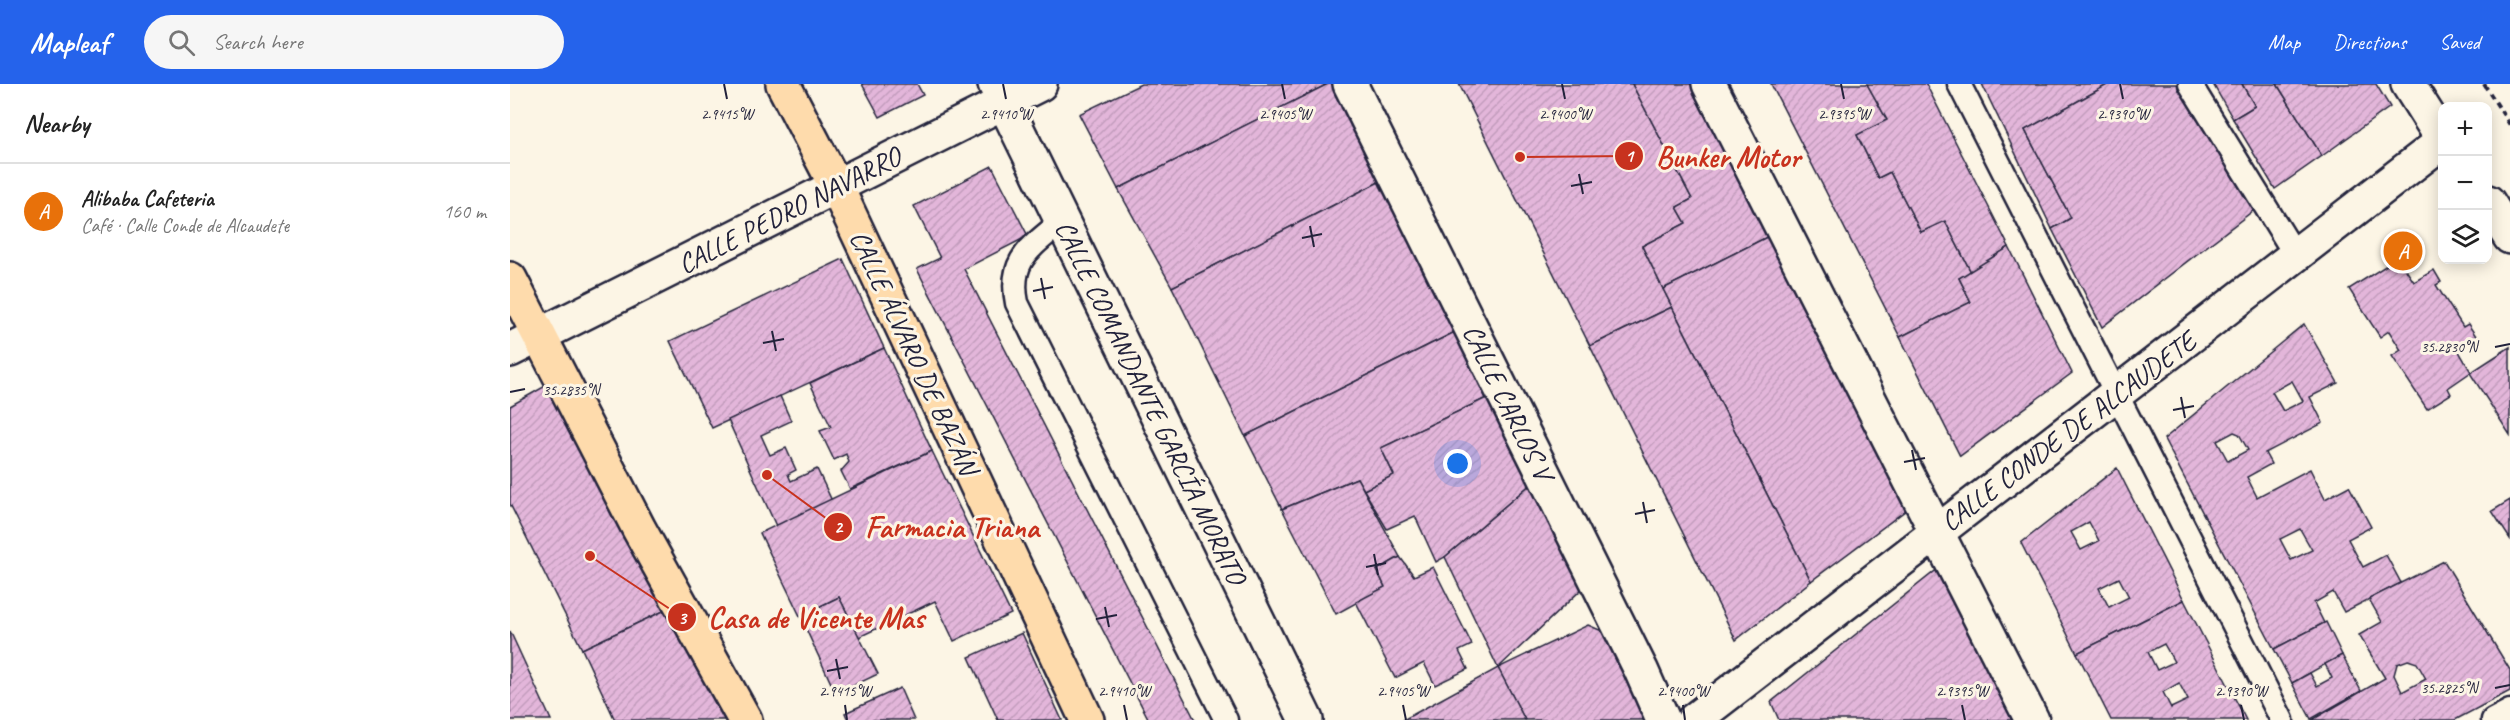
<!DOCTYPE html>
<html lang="en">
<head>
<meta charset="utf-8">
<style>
  body { margin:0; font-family:Caveat,sans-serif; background:#f6f6f6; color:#222 }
  .controls { position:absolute; right:18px; top:18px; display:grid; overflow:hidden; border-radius:12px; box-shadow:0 3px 15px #0003 }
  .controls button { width:54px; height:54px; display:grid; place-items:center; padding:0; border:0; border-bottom:2px solid #e0e0e0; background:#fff; color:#222; font:30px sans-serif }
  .you { position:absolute; left:948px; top:380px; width:21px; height:21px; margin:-15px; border:4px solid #fff; border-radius:50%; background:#1a73e8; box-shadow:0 0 0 9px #1a73e833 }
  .badge { display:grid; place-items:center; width:39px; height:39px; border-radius:50%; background:#2563eb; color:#fff; font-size:20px; font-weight:700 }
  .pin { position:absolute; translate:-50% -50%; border:3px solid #fff; box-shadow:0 2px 6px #0006 }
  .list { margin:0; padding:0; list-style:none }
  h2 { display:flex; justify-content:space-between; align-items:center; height:78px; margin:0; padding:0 24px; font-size:26px }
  h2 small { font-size:20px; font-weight:400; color:#767676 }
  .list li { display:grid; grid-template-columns:39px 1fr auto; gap:18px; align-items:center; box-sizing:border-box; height:96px; padding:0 24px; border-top:2px solid #e0e0e0 }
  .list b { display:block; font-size:22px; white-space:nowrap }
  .list p { margin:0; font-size:20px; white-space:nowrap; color:#767676 }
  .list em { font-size:20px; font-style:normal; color:#767676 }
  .icon { flex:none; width:33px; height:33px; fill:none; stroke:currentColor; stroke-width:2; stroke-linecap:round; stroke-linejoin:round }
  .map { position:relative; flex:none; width:2000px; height:636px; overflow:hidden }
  header { display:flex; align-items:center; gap:36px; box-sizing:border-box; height:84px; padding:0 30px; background:#2563eb; color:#fff }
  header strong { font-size:28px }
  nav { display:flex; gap:33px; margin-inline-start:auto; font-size:21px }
  .search { width:420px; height:54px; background:#f6f6f6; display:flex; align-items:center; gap:15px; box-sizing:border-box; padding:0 21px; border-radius:33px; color:#767676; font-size:22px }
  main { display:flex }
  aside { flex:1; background:#fff }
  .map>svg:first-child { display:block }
  .building { fill:url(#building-hatch); stroke:#22223b; stroke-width:1.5; fill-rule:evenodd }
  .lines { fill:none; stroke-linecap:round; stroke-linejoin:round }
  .lane-casing { stroke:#22223b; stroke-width:27 }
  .street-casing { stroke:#22223b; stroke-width:38 }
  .primary-casing { stroke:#22223b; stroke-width:38 }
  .path { stroke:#22223b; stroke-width:4; stroke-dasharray:6 4.5; stroke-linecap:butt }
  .lane { stroke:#fcf5e5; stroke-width:22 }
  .street { stroke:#fcf5e5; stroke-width:33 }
  .primary { stroke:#fedbac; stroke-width:33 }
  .ticks { fill:none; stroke:#22223b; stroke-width:2 }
  .labels { text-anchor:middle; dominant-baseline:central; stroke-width:6; stroke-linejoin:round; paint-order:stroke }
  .street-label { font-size:28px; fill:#22223b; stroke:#fcf5e5 }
  .ticks-label { font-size:15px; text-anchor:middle; fill:#22223b; stroke:#fcf5e5; stroke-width:6; stroke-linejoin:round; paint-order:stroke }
  .leader { fill:none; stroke:#c8321e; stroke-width:2 }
  .callout-dot { fill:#c8321e; stroke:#fcf5e5; stroke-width:2 }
  .mark-label { font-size:18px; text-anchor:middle; font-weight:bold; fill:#fff }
  .callout-label { font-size:30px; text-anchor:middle; font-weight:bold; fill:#c8321e; stroke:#fcf5e5; stroke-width:6; stroke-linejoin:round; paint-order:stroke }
</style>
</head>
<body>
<header>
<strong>Mapleaf</strong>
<div class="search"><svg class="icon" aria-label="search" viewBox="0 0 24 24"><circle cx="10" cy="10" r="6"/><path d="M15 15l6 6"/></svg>Search here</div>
<nav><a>Map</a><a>Directions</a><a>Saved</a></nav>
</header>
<main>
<aside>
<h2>Nearby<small></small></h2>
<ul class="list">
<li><span class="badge" style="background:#e8710a">A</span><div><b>Alibaba Cafeteria</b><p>Café · Calle Conde de Alcaudete</p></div><em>160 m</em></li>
</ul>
</aside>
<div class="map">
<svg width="2000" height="636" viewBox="0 0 2000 636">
  <defs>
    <pattern id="building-hatch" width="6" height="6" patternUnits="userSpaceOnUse" patternTransform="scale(1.5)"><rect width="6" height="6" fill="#e3b6da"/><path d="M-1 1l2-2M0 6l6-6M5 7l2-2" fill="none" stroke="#c29cbc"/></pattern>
  </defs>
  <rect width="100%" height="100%" fill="#fcf5e5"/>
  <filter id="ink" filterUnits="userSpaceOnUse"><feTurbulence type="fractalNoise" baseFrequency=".0167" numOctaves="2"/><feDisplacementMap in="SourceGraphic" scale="12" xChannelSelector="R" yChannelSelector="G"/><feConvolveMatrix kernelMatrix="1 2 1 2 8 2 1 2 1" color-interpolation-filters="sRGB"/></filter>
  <g filter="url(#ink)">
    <g class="building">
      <path d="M352,0H407L413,11L370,33Z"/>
      <path d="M631,0H818L608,105L569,30Z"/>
      <path d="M818,0H827L875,95L662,203L608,105Z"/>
      <path d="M949,0H1122L1182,115L1167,123L1176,139L1132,162L1162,223L1080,262Z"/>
      <path d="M1122,0H1186L1265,149L1153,205L1132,162L1176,139L1167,123L1182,115Z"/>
      <path d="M1261,0H1357L1377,36L1347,51L1368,94L1380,88L1411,148L1435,137L1461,188L1449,194L1461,218L1390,253Z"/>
      <path d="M1357,0H1416L1499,163L1461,188L1435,137L1411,148L1380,88L1368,94L1347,51L1377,36Z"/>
      <path d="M1472,0H1599L1515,46L1561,134L1542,145Z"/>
      <path d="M1599,0H1668L1744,126L1592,243L1542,145L1561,134L1515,46Z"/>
      <path d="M1703,0H1732L1745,22L1723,35Z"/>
      <path d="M1732,0H1767L1812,72L1765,105L1723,35L1745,22Z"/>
      <path d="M1767,0H1866L1880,23L1812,72Z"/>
      <path d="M482,82L518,152L454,185L685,636H639L407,185L430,174L404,122Z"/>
      <path d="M875,95L951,245L735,352L662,203Z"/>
      <path d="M1265,149L1411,415L1301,497L1153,205Z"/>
      <path d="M1499,163L1562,289L1450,372L1390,253L1461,218L1449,194Z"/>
      <path d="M1888,174L1904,198L1924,186L1931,198L1926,201L1953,243L1958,240L1966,252L1947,264L1961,288L1938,304L1941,310L1917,325L1882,272L1891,266L1879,247L1870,253L1839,205Z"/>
      <path d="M333,175L374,264L202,344L160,257Z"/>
      <path d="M1162,223L1301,497L1226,556L1080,262Z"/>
      <path d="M1794,240L1828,299L1800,313L1813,339L1755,369L1761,380L1737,393L1747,413L1800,385L1815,415L1839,402L1861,443L1838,455L1853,483L1876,471L1891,499L1834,528L1823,508L1804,519L1814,539L1764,565L1654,355ZM1782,297L1793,317L1773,327L1762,308ZM1724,348L1729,350L1738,366L1718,377L1707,357ZM1790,445L1802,466L1781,476L1770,455Z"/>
      <path d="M951,245L985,310L871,364L884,391L854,406L847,394L772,425L735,352Z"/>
      <path d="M2000,263V351L1960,289Z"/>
      <path d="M374,264L422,367L340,405L331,387L339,378L336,370L324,376L310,347L321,343L300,299Z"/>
      <path d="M46,296L160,524L72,565L0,420V322Z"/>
      <path d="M985,310L1021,400L935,473L926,478L905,432L877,445L854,406L884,391L871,364Z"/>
      <path d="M270,312L281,337L251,351L260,371L276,364L286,386L278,390L281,397L307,385L322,417L266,442L218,336Z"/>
      <path d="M422,367L501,530L444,557L425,517L349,553L329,513L290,532L250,449Z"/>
      <path d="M1607,384L1674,516L1567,569L1511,459ZM1579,438L1589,457L1571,466L1561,448ZM1609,494L1619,513L1599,523L1589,504Z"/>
      <path d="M847,394L890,473L867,486L875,503L826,530L772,425Z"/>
      <path d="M1021,400L1073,504L988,584L935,473Z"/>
      <path d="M2000,416V455L1982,427Z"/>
      <path d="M890,473L904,492L923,483L962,561L949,567L958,585L925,601L914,579L885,594L846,518L875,503L867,486Z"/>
      <path d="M1934,477L2000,586V607L1945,636H1802L1875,594L1849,551L1872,538L1859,515ZM1898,576L1907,579L1916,595L1892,608L1884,591L1887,580Z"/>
      <path d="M1434,480L1514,636H1269L1261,618Z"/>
      <path d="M329,513L368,590L326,610L290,532Z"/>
      <path d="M1674,516L1736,636H1601L1567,569ZM1654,560L1664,578L1647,586L1638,568ZM1669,599L1678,616L1661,624L1653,608Z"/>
      <path d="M160,524L216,636H105L72,565Z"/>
      <path d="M1816,538L1832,571L1782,599L1764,565Z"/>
      <path d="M1078,541L1099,550L1138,636H1015L988,584Z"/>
      <path d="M0,547L41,636H0Z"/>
      <path d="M512,549L552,636H488L459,573Z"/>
      <path d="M1832,571L1851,607L1801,635L1782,599L1800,589L1807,602L1822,594L1815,580Z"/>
      <path d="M988,584L1015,636H893Z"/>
      <path d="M390,604L404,636H338L335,629Z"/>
    </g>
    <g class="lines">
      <defs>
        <g id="lane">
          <path d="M1449,0L1772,636"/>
          <path d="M1680,0L1786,172"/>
          <path d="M552,137C522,163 498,175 507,219L716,636"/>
          <path d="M1983,636L2000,627"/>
        </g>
        <g id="street">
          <path d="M485,0L796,636"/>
          <path d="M840,0L1131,586L1153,636"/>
          <path d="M1199,0L1522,636"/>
          <path d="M1898,0L1932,54"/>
          <path d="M1978,118L2000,153"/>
          <path d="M0,266L530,0"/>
          <path d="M1184,636L1932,58"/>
        </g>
        <g id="primary">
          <path d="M273,0L326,102L577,636"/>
          <path d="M0,195L129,445L235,636"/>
        </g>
      </defs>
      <use href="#lane" class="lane-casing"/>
      <use href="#street" class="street-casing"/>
      <use href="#primary" class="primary-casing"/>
      <path class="path" d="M1974,0L2000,41"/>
      <use href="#lane" class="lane"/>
      <use href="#street" class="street"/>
      <use href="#primary" class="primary"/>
    </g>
  </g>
  <path class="ticks" d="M214,0L217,15M493,0L496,15M772,0L775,15M1052,0L1055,15M1331,0L1334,15M1610,0L1613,15M1069,90L1073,110M1061,102L1082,98M800,142L804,163M792,154L812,150M531,194L535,215M523,207L543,203M262,247L266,267M253,259L274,255M1985,263L2000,260M0,308L15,305M1671,313L1675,334M1663,326L1684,322M1402,366L1406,386M1394,378L1415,374M1133,418L1137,439M1125,430L1145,426M864,470L868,491M856,483L876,479M595,523L599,543M586,535L607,531M326,575L330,595M317,587L338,583M1985,604L2000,601M335,621L337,636M614,621L617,636M893,621L896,636M1173,621L1175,636M1452,621L1455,636M1731,621L1734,636"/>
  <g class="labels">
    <g class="street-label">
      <text transform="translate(279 126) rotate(-27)">CALLE PEDRO NAVARRO</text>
      <text transform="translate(404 268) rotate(65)">CALLE ÁLVARO DE BAZÁN</text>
      <text transform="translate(641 318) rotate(64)">CALLE COMANDANTE GARCÍA MORATO</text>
      <text transform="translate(998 318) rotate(64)">CALLE CARLOS V</text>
      <text transform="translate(1558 347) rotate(-37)">CALLE CONDE DE ALCAUDETE</text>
    </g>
  </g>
  <g class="ticks-label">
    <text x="217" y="35">2.9415°W</text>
    <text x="496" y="35">2.9410°W</text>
    <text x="775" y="35">2.9405°W</text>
    <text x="1055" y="35">2.9400°W</text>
    <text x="1334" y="35">2.9395°W</text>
    <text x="1613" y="35">2.9390°W</text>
    <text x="1939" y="268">35.2830°N</text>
    <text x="61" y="311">35.2835°N</text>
    <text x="1939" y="609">35.2825°N</text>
    <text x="335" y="612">2.9415°W</text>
    <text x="614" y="612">2.9410°W</text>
    <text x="893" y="612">2.9405°W</text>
    <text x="1173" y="612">2.9400°W</text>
    <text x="1452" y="612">2.9395°W</text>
    <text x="1731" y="612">2.9390°W</text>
  </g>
  <path class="leader" d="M1010 73L1119 72M257 391L328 443M80 472L172 533"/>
  <g class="callout-dot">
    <circle cx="1010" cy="73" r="6"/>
    <circle cx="257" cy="391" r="6"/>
    <circle cx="80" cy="472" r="6"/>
    <circle cx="1119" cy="72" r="15"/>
    <circle cx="328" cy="443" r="15"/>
    <circle cx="172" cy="533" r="15"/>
  </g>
  <g class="mark-label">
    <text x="1119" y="78">1</text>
    <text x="328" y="449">2</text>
    <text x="172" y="540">3</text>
  </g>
  <g class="callout-label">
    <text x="1218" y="83">Bunker Motor</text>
    <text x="442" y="453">Farmacia Triana</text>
    <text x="306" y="544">Casa de Vicente Mas</text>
  </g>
</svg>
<div class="controls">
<button>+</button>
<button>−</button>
<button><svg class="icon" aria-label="layers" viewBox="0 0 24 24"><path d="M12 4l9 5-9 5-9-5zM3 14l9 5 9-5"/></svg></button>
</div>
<div class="you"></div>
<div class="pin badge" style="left:1893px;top:167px;background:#e8710a">A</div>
</div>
</main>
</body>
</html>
